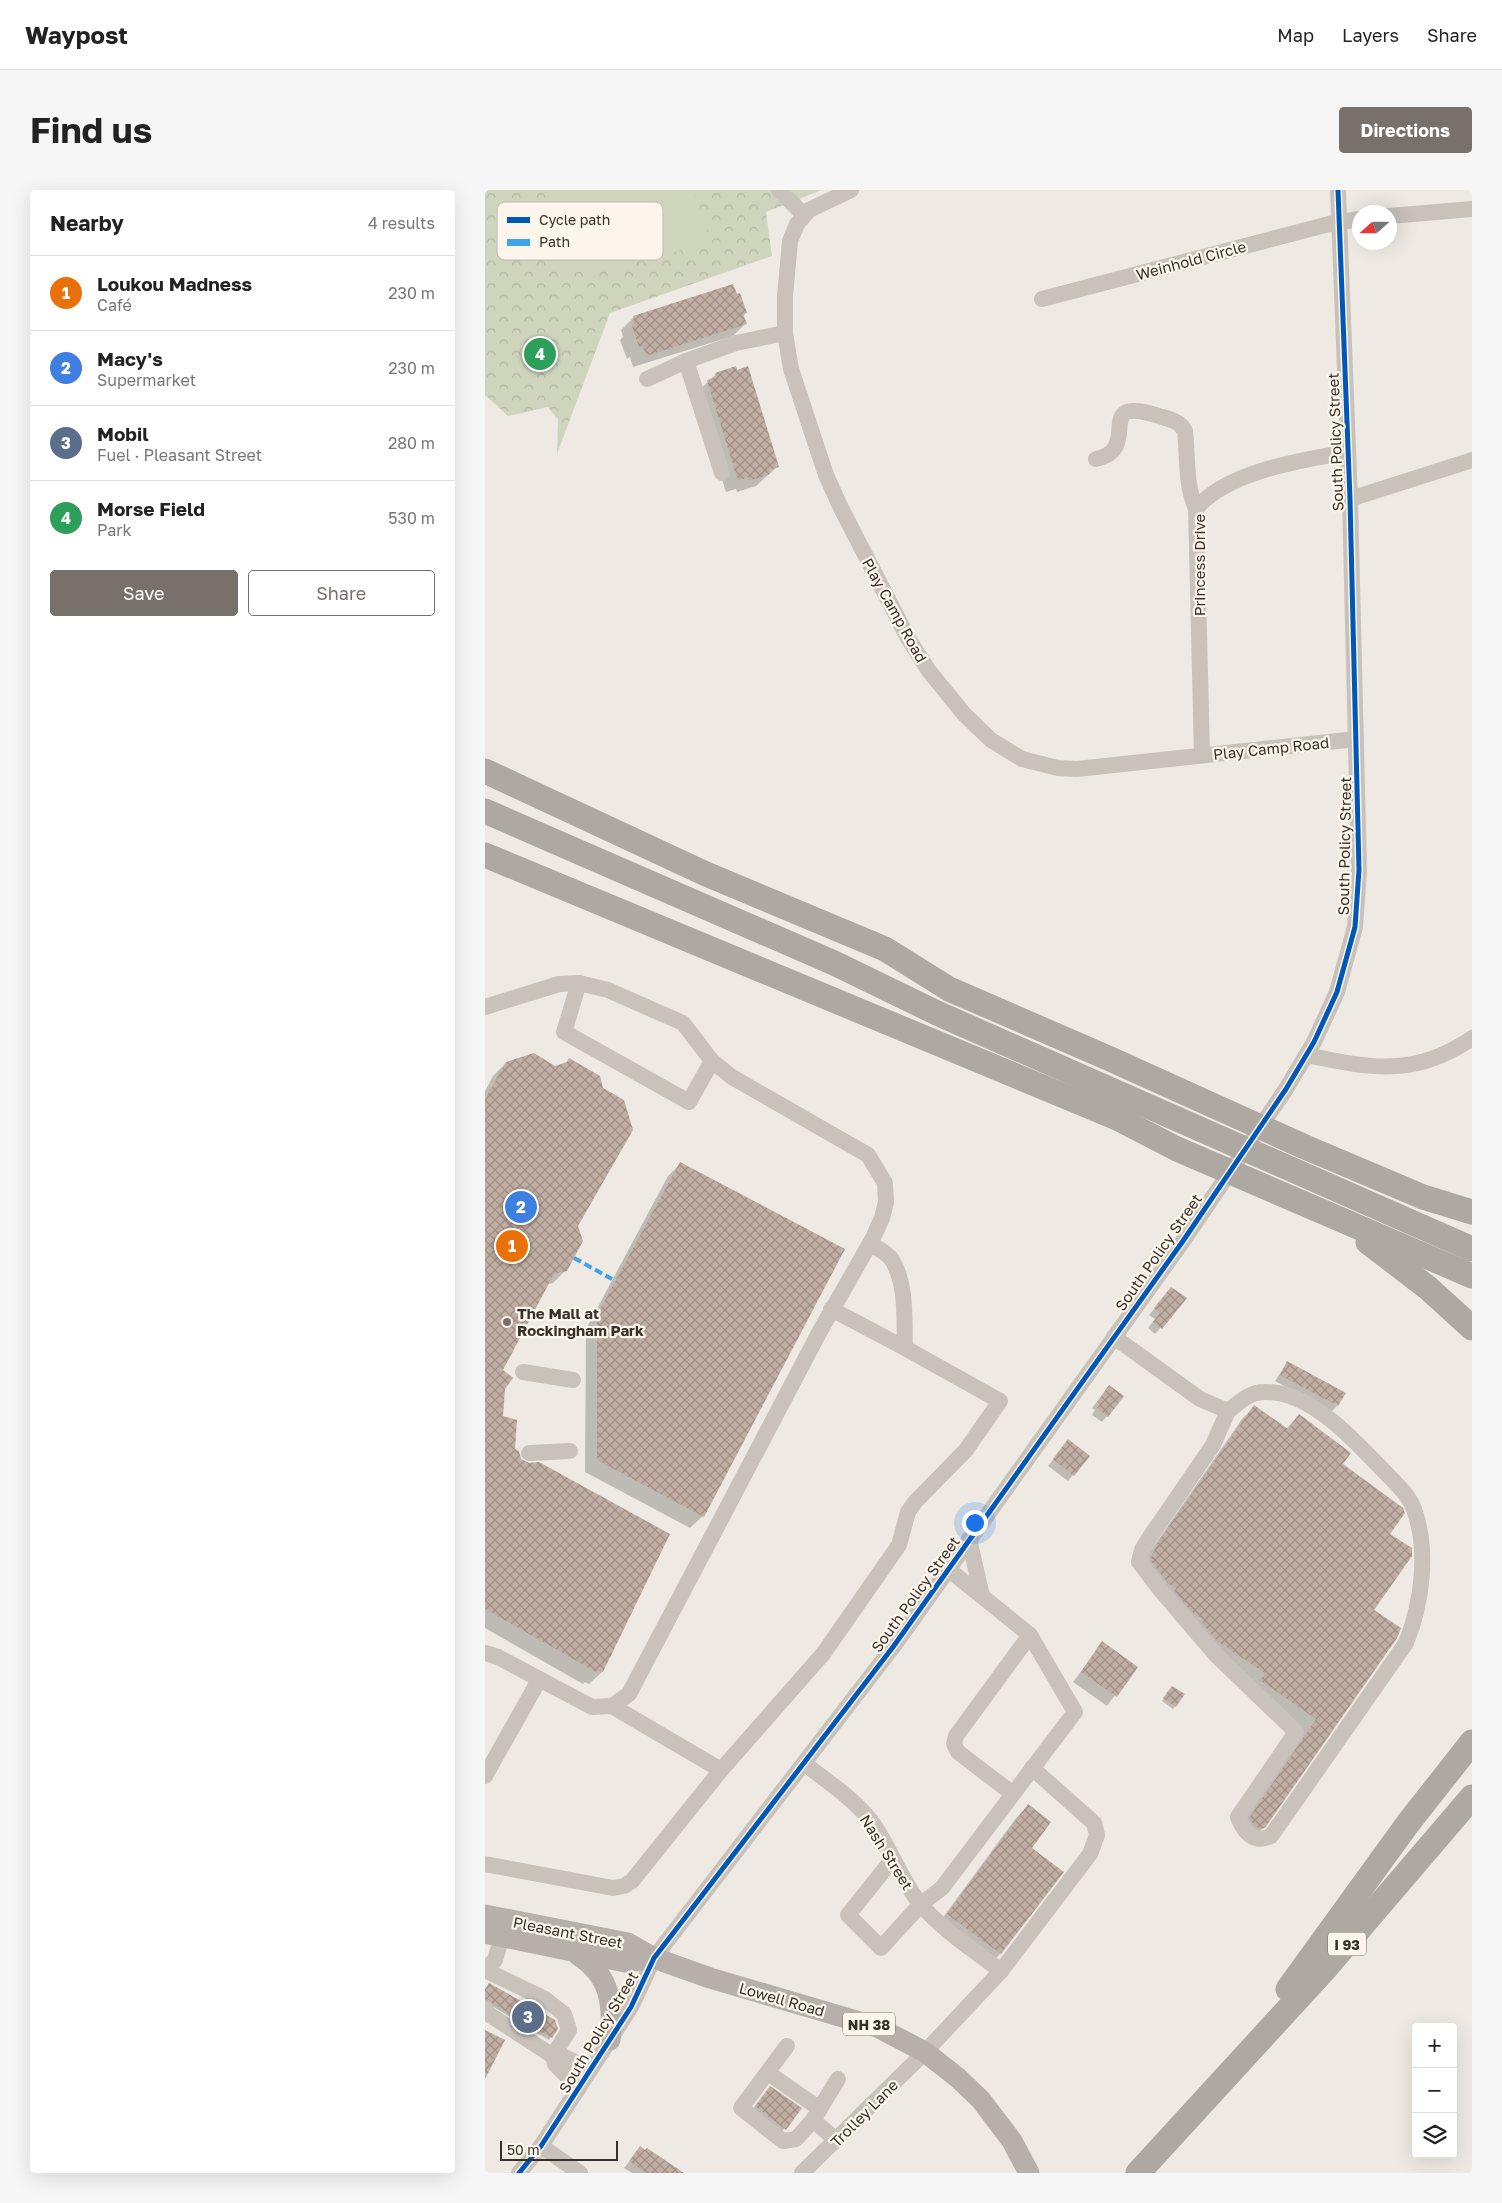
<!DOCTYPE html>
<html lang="en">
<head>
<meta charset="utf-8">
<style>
  body { margin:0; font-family:"Golos Text",sans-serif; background:#f6f6f6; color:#222 }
  .controls { position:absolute; right:15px; bottom:15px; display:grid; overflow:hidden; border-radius:5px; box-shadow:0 5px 20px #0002 }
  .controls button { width:45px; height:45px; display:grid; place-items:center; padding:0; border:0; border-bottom:1px solid #e0e0e0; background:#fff; color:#222; font:25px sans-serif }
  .compass { position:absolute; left:867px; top:15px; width:45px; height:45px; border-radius:50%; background:#fff; box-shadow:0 5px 20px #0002; rotate:249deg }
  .scale { position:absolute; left:15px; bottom:12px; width:118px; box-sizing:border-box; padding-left:5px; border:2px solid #392f29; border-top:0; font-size:14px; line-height:18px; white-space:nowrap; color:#392f29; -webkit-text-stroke:4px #fbf5eb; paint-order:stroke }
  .you { position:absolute; left:489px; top:1332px; width:18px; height:18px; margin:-12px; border:4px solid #fff; border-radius:50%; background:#1a73e8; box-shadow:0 0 0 8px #1a73e833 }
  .badge { display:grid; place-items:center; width:32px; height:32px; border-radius:50%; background:#78706a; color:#fff; font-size:16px; font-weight:700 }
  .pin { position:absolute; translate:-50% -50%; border:2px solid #fff; box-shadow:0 1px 5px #0006 }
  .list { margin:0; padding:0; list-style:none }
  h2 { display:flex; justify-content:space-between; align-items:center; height:65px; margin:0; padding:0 20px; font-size:21px }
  h2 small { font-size:16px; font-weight:400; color:#767676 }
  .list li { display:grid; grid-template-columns:32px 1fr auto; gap:15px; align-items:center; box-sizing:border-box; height:75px; padding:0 20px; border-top:1px solid #e0e0e0 }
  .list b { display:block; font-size:19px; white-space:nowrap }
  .list p { margin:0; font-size:16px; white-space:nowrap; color:#767676 }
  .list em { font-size:16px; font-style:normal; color:#767676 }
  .actions { display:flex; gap:10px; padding:15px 20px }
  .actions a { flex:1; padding:11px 0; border:1px solid #78706a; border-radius:5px; text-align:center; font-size:18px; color:#78706a }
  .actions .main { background:#78706a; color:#fff }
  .icon { flex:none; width:28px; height:28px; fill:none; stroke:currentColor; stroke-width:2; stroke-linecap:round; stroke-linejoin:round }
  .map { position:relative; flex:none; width:987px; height:1983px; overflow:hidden; border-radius:5px }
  header { display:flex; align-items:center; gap:30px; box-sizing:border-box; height:70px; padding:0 25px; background:#fff; border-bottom:1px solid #e0e0e0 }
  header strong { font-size:24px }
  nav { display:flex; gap:28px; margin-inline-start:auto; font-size:18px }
  .intro { display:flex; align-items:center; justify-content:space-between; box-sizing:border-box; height:120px; padding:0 30px }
  h1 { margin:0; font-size:35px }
  .button { padding:12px 22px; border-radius:5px; background:#78706a; color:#fff; font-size:18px; font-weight:700 }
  main { display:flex; gap:30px; padding:0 30px }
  aside { flex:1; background:#fff; border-radius:5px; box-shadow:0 5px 20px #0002 }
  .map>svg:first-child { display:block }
  .forest { fill:url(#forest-crowns) }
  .garden { fill:#ced5bc }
  .shadow { fill:#0003 }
  .building { fill:url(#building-cross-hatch) }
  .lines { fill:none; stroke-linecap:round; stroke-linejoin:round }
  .minor { stroke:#c8c2bb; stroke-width:16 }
  .major { stroke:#b7b0aa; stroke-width:21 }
  .highway { stroke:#ada8a2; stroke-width:25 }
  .quiet { stroke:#3fa3eb; stroke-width:4; stroke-dasharray:8 4; stroke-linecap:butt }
  .cycleway-casing { stroke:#fbf5eb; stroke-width:8 }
  .cycleway { stroke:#0057b8; stroke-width:5 }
  .poi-dot { fill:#78706a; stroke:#fbf5eb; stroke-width:2 }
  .labels { text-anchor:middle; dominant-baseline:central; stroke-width:4.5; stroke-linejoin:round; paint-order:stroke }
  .shield { fill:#fbf5eb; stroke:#736a63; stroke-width:1 }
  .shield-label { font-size:14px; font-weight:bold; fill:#392f29 }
  .street-label { font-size:15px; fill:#392f29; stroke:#fbf5eb }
  .poi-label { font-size:15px; font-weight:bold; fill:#392f29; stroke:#fbf5eb; text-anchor:start }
  .key { fill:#fbf5eb; stroke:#c1bab1; stroke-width:1 }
  .key-label { font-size:14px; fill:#392f29 }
</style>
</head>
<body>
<header>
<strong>Waypost</strong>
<nav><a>Map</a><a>Layers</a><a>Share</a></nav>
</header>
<div class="intro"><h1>Find us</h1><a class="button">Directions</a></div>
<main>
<aside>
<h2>Nearby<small>4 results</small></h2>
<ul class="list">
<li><span class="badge" style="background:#e8710a">1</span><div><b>Loukou Madness</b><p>Café</p></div><em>230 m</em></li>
<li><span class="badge" style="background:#3f7fe0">2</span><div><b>Macy's</b><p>Supermarket</p></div><em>230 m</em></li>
<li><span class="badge" style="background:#5c6f8a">3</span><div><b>Mobil</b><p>Fuel · Pleasant Street</p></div><em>280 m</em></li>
<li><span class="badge" style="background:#2e9e5b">4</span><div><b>Morse Field</b><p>Park</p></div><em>530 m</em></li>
</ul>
<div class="actions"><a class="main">Save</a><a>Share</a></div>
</aside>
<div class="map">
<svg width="987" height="1983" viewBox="0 0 987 1983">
  <defs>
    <pattern id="forest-crowns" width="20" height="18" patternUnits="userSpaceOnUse" patternTransform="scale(1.25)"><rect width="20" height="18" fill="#ced5bc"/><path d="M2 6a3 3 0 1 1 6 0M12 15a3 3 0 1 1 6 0" fill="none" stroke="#b2b7a2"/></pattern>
    <pattern id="building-cross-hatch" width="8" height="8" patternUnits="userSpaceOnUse" patternTransform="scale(1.25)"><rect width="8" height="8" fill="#c2afa4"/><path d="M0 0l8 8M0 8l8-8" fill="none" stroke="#9f8f86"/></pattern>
  </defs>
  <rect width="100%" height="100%" fill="#eeeae3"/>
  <path class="forest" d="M0,0H337L281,22L287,66L125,123L72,264L73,230L63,217L23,226L0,205Z"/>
  <path class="garden" d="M70,0H208L223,39L216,55L123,80L70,82C65,59 57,20 70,0Z"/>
  <g class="shadow">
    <path d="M248,96L261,123L258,126L260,134L248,146L148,177L145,167L142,169L135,150L138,147L136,140L148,128Z"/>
    <path d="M231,184L292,277L271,296L252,302L251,299L241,302L210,204Z"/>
    <path d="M84,870L91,1036L81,1080L68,1093L62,1094L16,1181L19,1198L17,1226L117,1482L104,1494L100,1492L98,1494L0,1438V901L8,886L21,873L70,877L79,874Z"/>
    <path d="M195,974L218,1326L205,1338L100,1282L101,1139L183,986Z"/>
    <path d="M681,1104L700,1109L670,1144L663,1138L670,1129L664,1125Z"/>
    <path d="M802,1173L852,1216L846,1222L790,1191Z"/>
    <path d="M619,1203L622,1226L617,1232L607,1225L610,1220L607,1218Z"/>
    <path d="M769,1217L801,1239L814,1225L856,1274L904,1344L888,1420L779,1637L766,1649L753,1641L819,1542L764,1503L671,1405L662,1366L757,1229Z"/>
    <path d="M578,1257L588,1285L583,1291L563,1276Z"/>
    <path d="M617,1453L651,1477L622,1516L588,1492Z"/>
    <path d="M685,1500L698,1505L688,1519L677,1511Z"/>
    <path d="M543,1616L545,1658L577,1682L515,1764L503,1776L451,1737L531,1628Z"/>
    <path d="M4,1794L66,1847L64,1850L0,1812V1799Z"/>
    <path d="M285,1898L315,1919L291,1949L262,1926Z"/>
    <path d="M155,1958L191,1983H147L139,1978Z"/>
  </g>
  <g class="building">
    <path d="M248,94L252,104L255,103L262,123L258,124L262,134L161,166L158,156L154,157L147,136L150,135L148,126Z"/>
    <path d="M251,176L252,180L263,176L294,277L284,280L285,284L264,291L263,287L253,291L222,190L232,187L230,183Z"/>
    <path d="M49,863L70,876L82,872L84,868L115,886L118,898L139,910L148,940L93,1036L98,1051L82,1081L69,1084L18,1180L28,1188L20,1199L18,1226L32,1230L30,1259L34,1261L36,1269L44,1273L54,1272L185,1344L118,1482L112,1480L111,1482L0,1419V909L21,872Z"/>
    <path d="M195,972L360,1059L219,1327L112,1270V1125Z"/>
    <path d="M686,1097L702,1108L677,1139L668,1132L675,1123L669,1118Z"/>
    <path d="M802,1171L861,1203L853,1216L795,1185Z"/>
    <path d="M624,1195L639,1206L623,1227L612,1218L615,1214L612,1212Z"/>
    <path d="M769,1215L803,1239L814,1224L866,1263L858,1274L918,1318L920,1323L905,1344L927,1358V1366L889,1420L916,1438L912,1448L780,1638L775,1639L769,1635L764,1628L831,1529L775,1490L780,1483L732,1451L717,1433L719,1430L707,1422L689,1401L691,1399L683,1393L665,1370L673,1352Z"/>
    <path d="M583,1249L605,1266L589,1286L568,1269Z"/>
    <path d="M617,1451L653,1477L632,1507L596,1482Z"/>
    <path d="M687,1496L700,1504L691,1517L678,1508Z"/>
    <path d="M543,1614L566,1632L547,1658L579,1682L516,1764L462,1724Z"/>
    <path d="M4,1793L70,1830L73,1839L67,1848L0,1809V1799Z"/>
    <path d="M0,1840L20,1850L0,1889Z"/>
    <path d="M285,1896L317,1918L301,1940L270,1916Z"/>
    <path d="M155,1956L160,1960L162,1958L199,1983H161L144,1971Z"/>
  </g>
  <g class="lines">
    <g class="minor">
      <path d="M294,0L318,24"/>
      <path d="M366,0L324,20L312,34L305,51L300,106V143L306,179L341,285L356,318L424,450L444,481L479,524L506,550L537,569L573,578L592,579L871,549"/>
      <path d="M904,26L987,19"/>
      <path d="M557,109L844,34L874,29"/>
      <path d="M201,171L237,283"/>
      <path d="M162,189L201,171L251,153L300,143"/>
      <path d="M611,269C659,259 605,204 674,226C684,229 695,231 700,241C703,268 700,293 711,319"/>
      <path d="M865,309L987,270"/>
      <path d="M717,565L711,319C741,281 819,270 863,262"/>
      <path d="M0,817L74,794L94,793L123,800L198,833L227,871"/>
      <path d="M821,865C885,878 929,888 987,848"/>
      <path d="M346,1119L420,1158"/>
      <path d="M629,1147L715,1209L743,1221C755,1212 764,1202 779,1202C824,1200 868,1249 896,1278C908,1291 923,1303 929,1319C944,1361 937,1413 921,1453L786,1646C769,1654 759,1643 753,1627L811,1542L731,1465L673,1397L654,1372L657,1360L665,1347L728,1255L743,1221"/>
      <path d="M38,1182L88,1190"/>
      <path d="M44,1263L85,1261"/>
      <path d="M484,1349L497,1406"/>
      <path d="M0,1463L13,1467L107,1517L127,1516L144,1504L335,1141L388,1048L397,1028L401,1012L400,993L383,965L247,887L227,871L204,912L79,842L94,793"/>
      <path d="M127,1516L236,1580"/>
      <path d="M320,1574C343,1592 368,1608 386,1631C406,1658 416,1691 437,1716C460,1742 489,1760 516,1781"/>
      <path d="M0,1586L54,1490"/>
      <path d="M528,1604L473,1562L469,1554L471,1546L545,1445"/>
      <path d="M407,1670L363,1725L396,1758L436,1714L457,1698L590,1522L545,1445L463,1379"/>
      <path d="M0,1674L128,1698L139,1696L147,1691L236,1580L338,1464L414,1355L423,1322L430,1312L481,1260L515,1211L420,1158C419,1130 422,1094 407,1070C402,1062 392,1058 385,1054"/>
      <path d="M0,1779L10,1770L17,1746"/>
      <path d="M0,1780L60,1809L79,1824L84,1840L68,1866L70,1874L94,1898"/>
      <path d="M0,1819L5,1825L68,1866H77L106,1879"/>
      <path d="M302,1856L256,1918L298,1951L311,1949L328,1930"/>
      <path d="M283,1883L335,1919"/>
      <path d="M351,1950L328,1930L353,1889"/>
      <path d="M56,1956L95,1983"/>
      <path d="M34,1983L56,1956L146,1817L169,1768L408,1457L698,1051L801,899L829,852L852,802L870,737L874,680L865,309L853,0"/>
      <path d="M317,1983L440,1862L516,1781L605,1664L612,1645L609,1633L547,1578"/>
    </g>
    <g class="major">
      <path d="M0,1725L143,1753L169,1768L225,1788L392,1837L440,1862L473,1888L496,1910L527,1951L544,1983"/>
      <path d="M0,1743L140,1772L169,1768"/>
      <path d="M93,1765C125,1785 129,1814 125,1850"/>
    </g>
    <g class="highway">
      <path d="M0,581L221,684L400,759L464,799L623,868L820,957L938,1007L987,1022"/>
      <path d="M0,621L349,773L454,824L987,1059"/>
      <path d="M0,665L632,928L692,959L987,1086"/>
      <path d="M883,1052L943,1098L987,1138"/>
      <path d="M803,1799L924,1632L987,1552"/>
      <path d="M653,1983L839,1780L987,1607"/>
    </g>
    <path class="quiet" d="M89,1068L127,1089"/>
    <defs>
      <path id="cycleway" d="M34,1983L56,1956L146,1817L169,1768L408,1457L698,1051L801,899L829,852L852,802L870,737L874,680L865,309L853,0"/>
    </defs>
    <use href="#cycleway" class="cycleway-casing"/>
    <use href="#cycleway" class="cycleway"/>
  </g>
  <circle class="poi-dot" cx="22" cy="1132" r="5"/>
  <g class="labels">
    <g class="shield">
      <rect x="843" y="1742.5" width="38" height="23" rx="4"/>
      <rect x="358" y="1822.5" width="52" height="23" rx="4"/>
    </g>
    <g class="shield-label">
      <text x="862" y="1754">I 93</text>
      <text x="384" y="1834">NH 38</text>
    </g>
    <g class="street-label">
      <text transform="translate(706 70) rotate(-15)">Weinhold Circle</text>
      <text transform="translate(850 252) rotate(-92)">South Policy Street</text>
      <text transform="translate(714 375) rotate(-90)">Princess Drive</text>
      <text transform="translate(410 420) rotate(61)">Play Camp Road</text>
      <text transform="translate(786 558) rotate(-6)">Play Camp Road</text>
      <text transform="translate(859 656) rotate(-89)">South Policy Street</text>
      <text transform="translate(673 1062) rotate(-55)">South Policy Street</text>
      <text transform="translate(430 1404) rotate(-54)">South Policy Street</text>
      <text transform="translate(402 1662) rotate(58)">Nash Street</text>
      <text transform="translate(83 1742) rotate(11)">Pleasant Street</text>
      <text transform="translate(297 1809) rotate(16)">Lowell Road</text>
      <text transform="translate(113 1842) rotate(-59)">South Policy Street</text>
      <text transform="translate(379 1923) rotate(-45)">Trolley Lane</text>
    </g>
    <g class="poi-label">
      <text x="32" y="1123">The Mall at<tspan x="32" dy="17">Rockingham Park</tspan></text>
    </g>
  </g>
  <rect x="12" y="12" width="166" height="58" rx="8" class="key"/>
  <rect x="22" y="27" width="23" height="6" fill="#0057b8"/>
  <rect x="22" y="49" width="23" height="7" fill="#3fa3eb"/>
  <g class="key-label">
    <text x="54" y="35">Cycle path</text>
    <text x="54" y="57">Path</text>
  </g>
</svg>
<div class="controls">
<button>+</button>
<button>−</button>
<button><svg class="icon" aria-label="layers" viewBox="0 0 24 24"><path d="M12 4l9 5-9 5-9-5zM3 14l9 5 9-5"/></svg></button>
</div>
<svg class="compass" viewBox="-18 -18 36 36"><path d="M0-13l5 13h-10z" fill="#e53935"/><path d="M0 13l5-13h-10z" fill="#767676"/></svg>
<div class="scale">50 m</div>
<div class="you"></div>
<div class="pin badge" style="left:27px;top:1056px;background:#e8710a">1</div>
<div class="pin badge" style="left:36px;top:1017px;background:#3f7fe0">2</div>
<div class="pin badge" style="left:43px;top:1827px;background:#5c6f8a">3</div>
<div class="pin badge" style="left:55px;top:164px;background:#2e9e5b">4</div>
</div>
</main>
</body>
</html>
